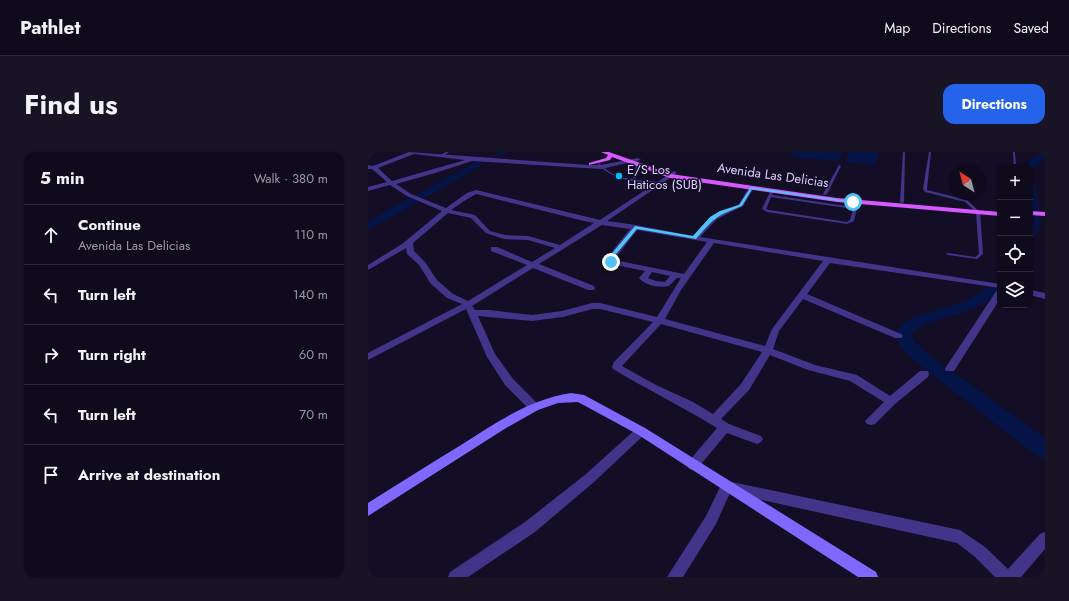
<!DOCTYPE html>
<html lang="en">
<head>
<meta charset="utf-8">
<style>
  body { margin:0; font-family:Jost,sans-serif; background:#181325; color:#f1f3f6 }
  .controls { position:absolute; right:12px; top:12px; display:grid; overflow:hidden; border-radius:8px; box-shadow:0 1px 3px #0004 }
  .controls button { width:36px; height:36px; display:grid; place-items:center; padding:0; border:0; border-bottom:1px solid #2f2b3b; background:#0f0a1c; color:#f1f3f6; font:20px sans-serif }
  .compass { position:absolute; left:581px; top:12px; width:36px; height:36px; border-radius:50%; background:#0f0a1c; box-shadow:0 1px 3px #0004; rotate:324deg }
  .stop { position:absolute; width:12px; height:12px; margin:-9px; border:3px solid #4fc3f7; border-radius:50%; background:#fff }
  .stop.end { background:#4fc3f7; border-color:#fff; box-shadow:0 1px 4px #0008 }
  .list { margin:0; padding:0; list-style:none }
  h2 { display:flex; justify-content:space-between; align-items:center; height:52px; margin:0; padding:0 16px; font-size:17px }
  h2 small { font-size:13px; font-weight:400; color:#9b9aa3 }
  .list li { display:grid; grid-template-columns:26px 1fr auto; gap:12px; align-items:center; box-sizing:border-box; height:60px; padding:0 16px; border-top:1px solid #2f2b3b }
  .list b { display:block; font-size:15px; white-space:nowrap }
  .list p { margin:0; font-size:13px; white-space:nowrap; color:#9b9aa3 }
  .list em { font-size:13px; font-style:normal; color:#9b9aa3 }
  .icon { flex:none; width:22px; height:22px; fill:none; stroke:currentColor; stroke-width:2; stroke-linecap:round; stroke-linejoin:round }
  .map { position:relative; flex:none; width:677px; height:425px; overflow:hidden; border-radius:12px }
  header { display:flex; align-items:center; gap:24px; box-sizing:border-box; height:56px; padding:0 20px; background:#0f0a1c; border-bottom:1px solid #2f2b3b }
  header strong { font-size:19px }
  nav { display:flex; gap:22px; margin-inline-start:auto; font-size:14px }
  .intro { display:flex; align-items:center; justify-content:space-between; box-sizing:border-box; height:96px; padding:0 24px }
  h1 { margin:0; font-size:28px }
  .button { padding:10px 18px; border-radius:12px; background:#2563eb; color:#fff; font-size:14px; font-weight:700 }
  main { display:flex; gap:24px; padding:0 24px }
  aside { flex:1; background:#0f0a1c; border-radius:12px; box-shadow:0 1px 3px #0004 }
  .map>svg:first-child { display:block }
  .water { fill:#051446 }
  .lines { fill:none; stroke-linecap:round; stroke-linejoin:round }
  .river { fill:#051446; fill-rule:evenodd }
  .lane { fill:#423489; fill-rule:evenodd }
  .street { fill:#423489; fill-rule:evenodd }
  .secondary { fill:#8068ff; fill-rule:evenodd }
  .primary { fill:#d758ff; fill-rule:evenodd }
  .route { fill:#4fc3f7 }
  .poi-dot { fill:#00c2fc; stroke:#140d26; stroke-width:1.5 }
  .labels { text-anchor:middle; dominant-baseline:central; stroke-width:3; stroke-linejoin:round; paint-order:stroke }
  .far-poi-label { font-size:13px; fill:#dcd1ff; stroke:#140d26; text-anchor:start }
  .far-street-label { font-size:13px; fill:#dcd1ff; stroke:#140d26 }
</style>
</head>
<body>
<header>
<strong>Pathlet</strong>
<nav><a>Map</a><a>Directions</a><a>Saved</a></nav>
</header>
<div class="intro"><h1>Find us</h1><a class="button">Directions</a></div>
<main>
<aside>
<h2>5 min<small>Walk · 380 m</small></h2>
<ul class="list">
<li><svg class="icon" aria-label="ahead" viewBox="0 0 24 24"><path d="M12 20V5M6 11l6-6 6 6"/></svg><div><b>Continue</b><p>Avenida Las Delicias</p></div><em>110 m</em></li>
<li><svg class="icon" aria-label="left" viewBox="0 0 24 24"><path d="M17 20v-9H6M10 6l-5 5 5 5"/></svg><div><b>Turn left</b></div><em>140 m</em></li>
<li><svg class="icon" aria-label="right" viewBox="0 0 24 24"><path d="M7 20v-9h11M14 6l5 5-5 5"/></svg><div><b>Turn right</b></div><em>60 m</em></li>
<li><svg class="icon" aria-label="left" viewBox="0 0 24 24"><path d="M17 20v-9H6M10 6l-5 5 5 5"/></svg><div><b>Turn left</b></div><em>70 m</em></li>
<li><svg class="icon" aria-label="arrive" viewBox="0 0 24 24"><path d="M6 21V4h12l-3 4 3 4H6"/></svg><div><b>Arrive at destination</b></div></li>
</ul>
</aside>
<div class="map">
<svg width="677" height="425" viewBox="0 0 677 425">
  <rect width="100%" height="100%" fill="#140d26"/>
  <g class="water">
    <path d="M425,0H474L470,9L425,5Z"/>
    <path d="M481,0H511L507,13L477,10Z"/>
  </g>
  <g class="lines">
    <g class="river">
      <path d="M128,0H139L132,4L129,3Z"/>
      <path d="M673,1L676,2L677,5L664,17L662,18V15H656L662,8Z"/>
      <path d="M109,9L112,10L114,12L112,14L58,46H51L52,48L50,50L0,78V69L42,46H50L48,44L50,42Z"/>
      <path d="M662,29L667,32L671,59L669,61L662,62Z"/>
      <path d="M667,63L671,64L673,70L666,85L662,86V66Z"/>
      <path d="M630,131H632V140C621,148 611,155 599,159C580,166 559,167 544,182L546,189L560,202L677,286V307L669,304L548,210L532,195L527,181L536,171L543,166L596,150L625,132Z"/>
    </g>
    <g class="lane">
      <path d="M78,0H81L74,5H72V3Z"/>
      <path d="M535,0H537L536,50L534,51L532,50Z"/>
      <path d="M561,0H563L559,37V38L599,48L612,60L615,102L609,107L580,103L578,102L580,101L607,105L611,102L608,60L597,50L557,40L555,37Z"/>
      <path d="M645,0H647L648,15H646Z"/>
      <path d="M231,11C234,13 236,16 239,18C246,24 255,26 265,27L268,13L270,12L268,28L293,30L295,31L293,32C270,30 246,30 230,12Z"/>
      <path d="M471,13L473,14L459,42L456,43L455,42Z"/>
      <path d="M403,38L406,39L404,43L485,55L483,50L486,49L489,56L486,69L479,72L399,60L394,57ZM403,45L485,57L482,68L479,70L401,58L398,57Z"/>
    </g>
    <g class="street">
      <path d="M41,0L220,13H233L270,6L273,8L233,17L104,9L64,22L28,32L43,42L78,56L99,41L108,38L232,68L306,19L308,20V22L239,69L268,73L325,84L344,64L371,52L381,35L383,34L386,36L375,54L349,67L332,85L632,132V136L462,111L439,142L533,182L535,184L533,186H527L435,147L411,179L405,197L447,213L489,223L522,244L552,219H560L561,222L560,225L527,252L507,272L503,273L499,272L497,269L516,250L482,229L440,218L402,203L381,238L353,267L361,272L393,284L395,287L393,290L389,292L359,281L329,317L325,318L321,317L319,313L321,309L349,276C315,255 280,238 245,217L244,215L246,210L285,170L232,157H224L195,165L164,169L110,164L127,202L145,227L170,252L171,255L170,258L166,259L162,258L137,233L119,205L98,157L0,208V201L94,152L79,146L63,132L51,113L39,102L38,96L0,118V113L34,92L74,59L39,44L22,33L0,39V35L19,30L4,17H0V13L5,14ZM46,2L97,8L24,29L10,16ZM108,42L216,69L226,71L192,93L160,84L137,83L122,79L107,63L83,58L96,49ZM80,61L103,66L118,81L136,87L160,88L187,96L164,110L129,95H123V99L159,113L100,149L85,142L69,128L57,110L46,99L45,91ZM234,73L262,77L238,107V111L277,119L271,126C278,134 291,136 301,134L309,126H313L289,165L232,151H224L194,159L164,163L122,158H107L104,154L165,116L220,138H226L227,136L226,134L171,112ZM269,78L339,90L316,122L246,108ZM346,91L455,109L404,177L397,194L297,167L313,138ZM284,120L302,124L297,130L288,129L280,126ZM293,172L394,200L373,232L345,262L325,250L288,233L254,214Z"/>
      <path d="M629,138H632V147L586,219H578L577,217L578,215Z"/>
      <path d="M662,138L677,141V147L662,143Z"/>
      <path d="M273,274L277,276L279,279L277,282L226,330L167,380L100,425H80L82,420L157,370L218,322L269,276Z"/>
      <path d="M359,329L592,378L617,395L640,417L672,382L677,380V397L653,425H627L607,405L589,391L362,341L348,372L315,425H299L338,364L354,331Z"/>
    </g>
    <path class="secondary" d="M203,241L216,243L277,276L508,420L510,425H490L269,282L210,250L190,251L170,258L138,276L0,364V351C31,331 62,312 93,293C128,271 162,247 203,241Z"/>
    <g class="primary">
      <path d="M233,0H241L303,22L469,46L632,60V64L469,50L302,26L244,5L242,8L221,13V11L238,6L240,3Z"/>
      <path d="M662,59L677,60V64L662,63Z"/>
    </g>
  </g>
  <path class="route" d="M383,35L487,50L485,51L384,37L374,54C348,64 346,66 328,87L269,77L244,107L245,111L241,110L240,106L267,74L325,84L342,65L352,59L371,53Z"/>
  <circle class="poi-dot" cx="251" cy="24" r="4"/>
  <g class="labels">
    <g class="far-poi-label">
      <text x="259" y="17">E/S Los<tspan x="259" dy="15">Haticos (SUB)</tspan></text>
    </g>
    <g class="far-street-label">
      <text transform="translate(405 23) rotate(8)">Avenida Las Delicias</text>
    </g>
  </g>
</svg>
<div class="controls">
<button>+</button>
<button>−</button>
<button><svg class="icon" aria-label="locate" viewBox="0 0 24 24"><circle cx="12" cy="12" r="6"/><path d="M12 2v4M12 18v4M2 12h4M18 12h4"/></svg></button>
<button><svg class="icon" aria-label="layers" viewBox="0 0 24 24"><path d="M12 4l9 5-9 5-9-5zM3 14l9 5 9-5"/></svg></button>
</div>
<svg class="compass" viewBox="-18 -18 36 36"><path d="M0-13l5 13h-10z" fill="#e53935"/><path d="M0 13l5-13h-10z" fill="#9b9aa3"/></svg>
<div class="stop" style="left:485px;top:50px"></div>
<div class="stop end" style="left:243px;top:110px"></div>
</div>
</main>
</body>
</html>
